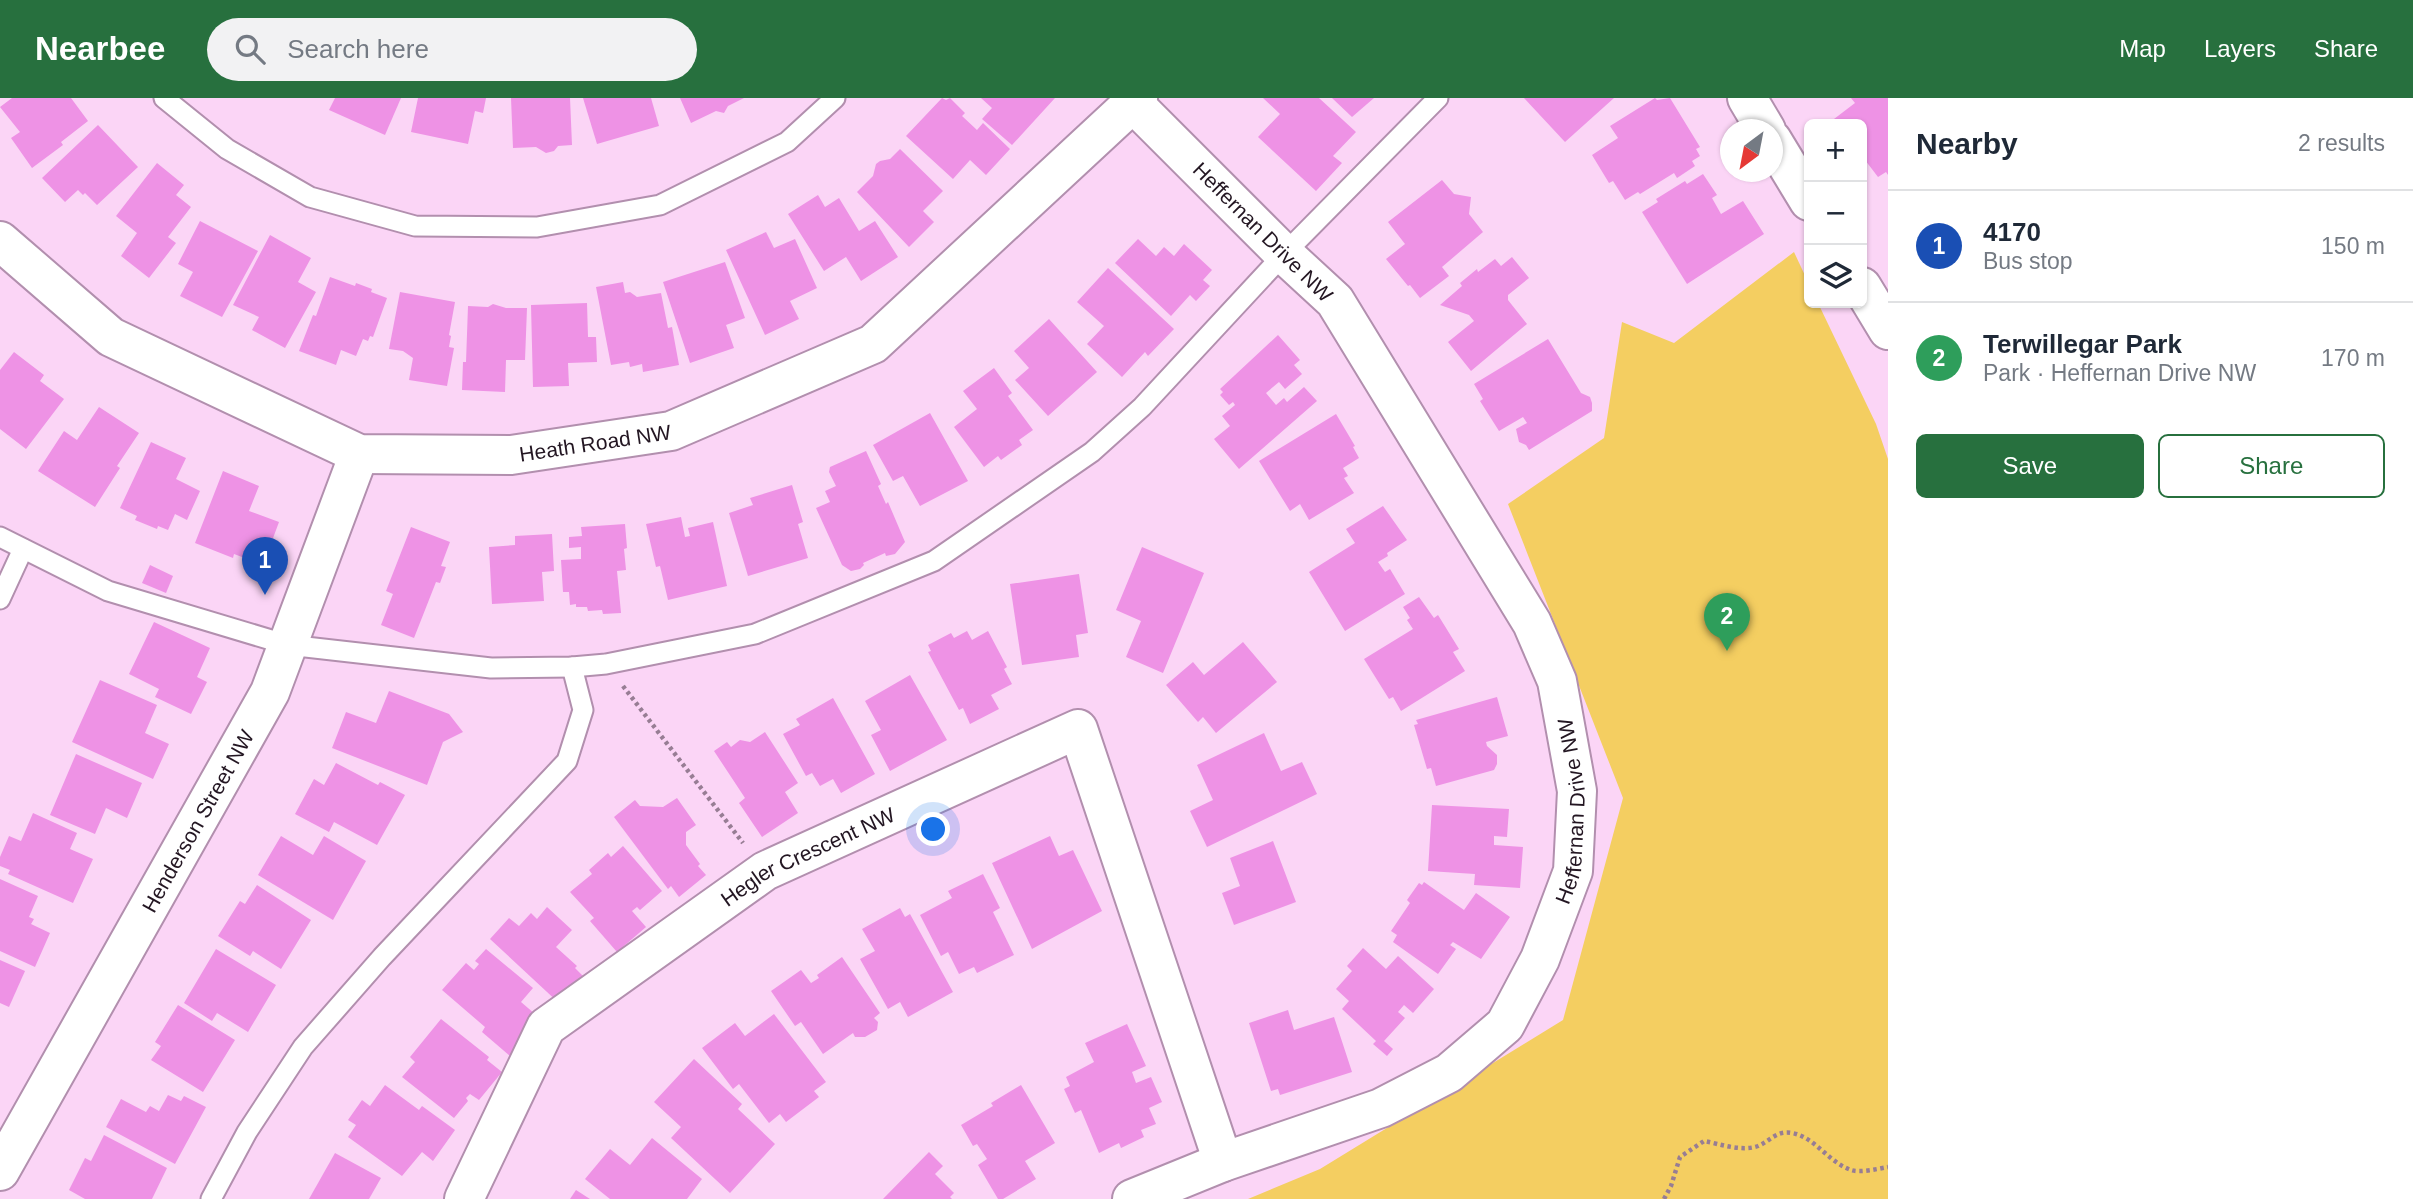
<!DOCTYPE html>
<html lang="en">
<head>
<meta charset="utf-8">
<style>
  body { margin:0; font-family:Arial,sans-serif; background:#f2f2f3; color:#1f2937 }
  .controls { position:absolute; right:21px; top:21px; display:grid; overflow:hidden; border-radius:10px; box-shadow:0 2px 5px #0004 }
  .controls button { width:63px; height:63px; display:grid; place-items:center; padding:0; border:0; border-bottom:2px solid #e0e1e3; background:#fff; color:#1f2937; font:35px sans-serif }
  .compass { position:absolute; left:1720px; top:21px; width:63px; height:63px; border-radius:50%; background:#fff; box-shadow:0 2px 5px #0004; rotate:212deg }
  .you { position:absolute; left:934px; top:732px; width:24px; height:24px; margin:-18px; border:5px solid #fff; border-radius:50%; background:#1a73e8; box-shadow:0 0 0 10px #1a73e833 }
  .badge { display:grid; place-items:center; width:46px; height:46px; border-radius:50%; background:#27703e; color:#fff; font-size:23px; font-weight:700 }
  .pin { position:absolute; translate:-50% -58px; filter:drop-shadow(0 2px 4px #0008) }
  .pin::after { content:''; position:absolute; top:37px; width:24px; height:21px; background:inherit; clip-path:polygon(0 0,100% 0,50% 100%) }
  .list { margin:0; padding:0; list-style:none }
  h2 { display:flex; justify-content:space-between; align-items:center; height:91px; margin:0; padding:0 28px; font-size:30px }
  h2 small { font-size:23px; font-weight:400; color:#747a83 }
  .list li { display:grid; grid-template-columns:46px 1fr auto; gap:21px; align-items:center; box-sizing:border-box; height:112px; padding:0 28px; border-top:2px solid #e0e1e3 }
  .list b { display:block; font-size:26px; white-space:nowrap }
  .list p { margin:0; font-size:23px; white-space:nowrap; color:#747a83 }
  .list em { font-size:23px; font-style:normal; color:#747a83 }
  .actions { display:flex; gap:14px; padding:21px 28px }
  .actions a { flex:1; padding:16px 0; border:2px solid #27703e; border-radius:10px; text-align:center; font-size:24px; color:#27703e }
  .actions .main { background:#27703e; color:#fff }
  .icon { flex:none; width:38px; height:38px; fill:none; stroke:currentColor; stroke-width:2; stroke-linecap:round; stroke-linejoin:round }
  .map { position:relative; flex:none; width:1888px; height:1101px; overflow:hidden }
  header { display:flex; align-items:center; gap:42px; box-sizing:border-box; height:98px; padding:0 35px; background:#27703e; color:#fff }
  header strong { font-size:33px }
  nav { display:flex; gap:38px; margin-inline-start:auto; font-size:24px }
  .search { width:490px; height:63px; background:#f2f2f3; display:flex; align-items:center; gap:18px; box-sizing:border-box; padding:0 24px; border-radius:38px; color:#747a83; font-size:26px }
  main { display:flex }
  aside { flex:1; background:#fff }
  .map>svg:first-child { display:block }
  .green { fill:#f4ce61 }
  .building { fill:#ee92e5 }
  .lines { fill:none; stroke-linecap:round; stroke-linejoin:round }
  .lane-casing { stroke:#b28fae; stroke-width:23 }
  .street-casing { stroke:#b28fae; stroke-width:42 }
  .secondary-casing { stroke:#b28fae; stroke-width:42 }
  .path { stroke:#977d94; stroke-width:4.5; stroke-dasharray:3.5 3.5; stroke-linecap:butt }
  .lane { stroke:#fff; stroke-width:19 }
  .street { stroke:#fff; stroke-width:38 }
  .secondary { stroke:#fff; stroke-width:38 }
  .labels { text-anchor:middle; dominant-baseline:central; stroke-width:5; stroke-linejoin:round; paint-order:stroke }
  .street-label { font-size:21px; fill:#231622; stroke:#fff }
</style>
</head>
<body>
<header>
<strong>Nearbee</strong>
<div class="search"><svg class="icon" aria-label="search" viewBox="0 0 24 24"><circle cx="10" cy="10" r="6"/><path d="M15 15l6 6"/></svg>Search here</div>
<nav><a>Map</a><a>Layers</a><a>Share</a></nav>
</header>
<main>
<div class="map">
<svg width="1888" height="1101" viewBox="0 0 1888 1101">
  <rect width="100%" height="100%" fill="#fbd5f6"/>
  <path class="green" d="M1794,154L1809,186V205H1818L1876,326L1888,361V1101H1248L1320,1071L1563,922L1623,700L1508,406L1604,340L1622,224L1674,245Z"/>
  <g class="building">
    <path d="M12,0H71L88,23L61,44L63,47L32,70L11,40L20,34L0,9Z"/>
    <path d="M335,0H401L385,37L329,12Z"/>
    <path d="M418,0H486L483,15L475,13L468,46L411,34Z"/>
    <path d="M511,0H570L572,47L558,48L554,53L546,55L536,49L513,50Z"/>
    <path d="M583,0H651L659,28L597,46Z"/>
    <path d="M680,0H744L728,8L724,15L716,13L691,25Z"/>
    <path d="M942,0L946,2L950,0L965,15L962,18L977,32L983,25L1010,51L986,77L970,62L953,81L906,38Z"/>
    <path d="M981,0H1055L1012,47L982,21L992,10Z"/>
    <path d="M1263,0H1319L1356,34L1333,58L1342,65L1316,93L1258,39L1280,16Z"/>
    <path d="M1332,0H1374L1352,19Z"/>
    <path d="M1524,0H1614L1565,44Z"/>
    <path d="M1655,0L1657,2L1670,0L1700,49L1696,51L1700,58L1692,63L1695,68L1677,80L1674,75L1640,96L1638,94L1625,102L1613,83L1609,85L1592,57L1618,40L1610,28Z"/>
    <path d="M1851,0H1888V77L1886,74L1878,79L1862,58V26H1838L1834,21L1855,5Z"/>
    <path d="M98,27L138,69L97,107L85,95L83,97L78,92L65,104L42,80Z"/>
    <path d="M900,51L943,93L923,113L934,124L909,149L857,94L873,78L876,66L880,63L890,61Z"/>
    <path d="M157,65L184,87L176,97L191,109L168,139L176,145L149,180L121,158L137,135L116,118Z"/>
    <path d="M1703,76L1717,97L1712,100L1721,116L1743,103L1764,136L1687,186L1642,114L1658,104L1656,101L1685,83L1687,86Z"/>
    <path d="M1442,82L1454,96L1471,99L1469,116L1483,134L1442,169L1449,178L1420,200L1410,187L1408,188L1386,161L1405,146L1388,124Z"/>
    <path d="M818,97L825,109L839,100L859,133L875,123L898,159L861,183L846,159L824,173L788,116Z"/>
    <path d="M200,123L258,153L222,219L180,198L193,174L178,166Z"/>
    <path d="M766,134L774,150L795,141L817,190L790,203L799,221L765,237L726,152Z"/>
    <path d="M270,137L311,160L298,184L316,194L285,250L252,232L259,219L233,207Z"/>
    <path d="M1138,141L1156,158L1164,149L1174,158L1184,146L1212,172L1203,182L1210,188L1196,203L1190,197L1171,218L1115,165Z"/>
    <path d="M1512,159L1529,180L1508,197V202L1527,226L1471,273L1448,244L1474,223L1469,217L1440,207L1462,188L1460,185L1477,171L1478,174L1495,161L1501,168Z"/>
    <path d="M725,164L745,220L726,227L734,250L690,265L663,184Z"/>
    <path d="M1108,170L1174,231L1148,258L1145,254L1122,279L1087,246L1104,228L1077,204Z"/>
    <path d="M330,179L355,188L356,185L372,191L371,194L387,200L373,239L370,238L368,243L363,241L356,258L341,252L336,267L299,253L313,217L316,218Z"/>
    <path d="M623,184L625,195L630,194L637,199L661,195L668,230L672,229L679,267L643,274L642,266L630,269L629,264L611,267L596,189Z"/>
    <path d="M400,194L455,204L449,237L451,238L449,249L454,250L447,288L409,282L413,260L403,253L389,251Z"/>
    <path d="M587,205L588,239H596L597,264L568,265L569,288L533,289L531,207Z"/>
    <path d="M493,206L506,210H527L525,262H506L505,294L462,292L463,264H466L468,208L488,209Z"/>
    <path d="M1049,221L1097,274L1048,318L1015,282L1029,270L1014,253Z"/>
    <path d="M1278,237L1300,262L1294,267L1302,276L1285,291L1279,284L1266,295L1276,307L1284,300L1287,304L1304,289L1317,303L1239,371L1214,341L1230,328L1222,318L1235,307L1233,304L1229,307L1220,297L1223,294L1220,291Z"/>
    <path d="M1548,241L1581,295L1590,299L1592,305V313L1529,352L1526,347L1519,344L1516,331L1527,325L1523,319L1499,333L1480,303L1483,301L1474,286Z"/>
    <path d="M14,254L44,277L40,283L64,301L26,351L0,331V272Z"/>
    <path d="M994,270L1012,295L1008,298L1033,332L1019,342L1022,347L1001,362L998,358L984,369L954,329L977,311L963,293Z"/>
    <path d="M99,309L139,335L117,368L120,370L95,409L38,373L64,333L77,342Z"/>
    <path d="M930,315L968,383L920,408L903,378L893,383L873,347Z"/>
    <path d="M1336,316L1355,348L1353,349L1359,360L1343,370L1348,378L1344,380L1354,395L1309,422L1300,406L1290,413L1259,363Z"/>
    <path d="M151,344L186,360L176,381L200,393L187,422L175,416L168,432L158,428L157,431L135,422L137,418L120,410Z"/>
    <path d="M866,353L881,386L878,388L886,406L888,404L905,444L895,456L886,458L885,455L863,465L864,467L860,471L851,473L842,467L816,410L830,404L825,393L836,388L829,374L830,369Z"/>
    <path d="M223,373L259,388L249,413L279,424L263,467L234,456L233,460L195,445Z"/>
    <path d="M792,387L803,424L798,426L808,460L748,478L729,415L753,407L750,400Z"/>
    <path d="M1383,408L1407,442L1387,455L1388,458L1378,464L1385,474L1390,471L1405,496L1345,533L1309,474L1355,445L1346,431Z"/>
    <path d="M681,419L685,439L690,438L688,430L713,424L727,488L668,502L660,468L656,469L646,426Z"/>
    <path d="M625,426L627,450L624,451L626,472L617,473L621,515L603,516L602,512L588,513L587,509H576V506L570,507L569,494H563L561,462L581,461V449L569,450V439L582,438L581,429Z"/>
    <path d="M411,429L450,444L441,468L446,469L440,485L436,484L414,540L381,527L393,496L386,493Z"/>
    <path d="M552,436L554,473L542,474L544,503L492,506L489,449L515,447V438Z"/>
    <path d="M1142,449L1204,475L1163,575L1126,559L1141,523L1116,512Z"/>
    <path d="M150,467L173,478L166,495L142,485Z"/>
    <path d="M1079,476L1088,535L1076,537L1079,559L1022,567L1010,486Z"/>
    <path d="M1419,499L1434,520L1438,517L1459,551L1453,554L1465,573L1401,613L1393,599L1389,601L1364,561L1413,531L1407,522L1410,520L1403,509Z"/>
    <path d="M154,524L210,550L197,579L207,584L191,616L155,599L159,591L129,576Z"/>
    <path d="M967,533L972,542L988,533L1007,569L1004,571L1012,586L991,597L999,611L970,626L963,610L959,612L928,554L931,553L928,547L951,535L954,540Z"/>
    <path d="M1243,544L1277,584L1216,635L1203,619L1198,624L1166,587L1193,564L1204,577Z"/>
    <path d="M910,577L947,642L890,673L871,637L881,632L865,603Z"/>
    <path d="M100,582L157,607L145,635L169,646L153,681L72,644Z"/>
    <path d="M389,593L449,616L463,634L443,644L427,687L332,650L346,614L376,625Z"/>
    <path d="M1497,599L1508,638L1486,644L1487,648L1497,657V666L1494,672L1436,688L1431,670L1427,671L1414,627L1418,626L1416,622Z"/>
    <path d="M833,600L875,676L841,695L833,681L820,688L812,675L806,678L783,636L800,627L796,621Z"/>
    <path d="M765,634L798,685L785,694L798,715L762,739L739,705L745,700L714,653L727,644L731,649L740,642L750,644Z"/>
    <path d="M1264,635L1281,673L1302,664L1317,696L1207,749L1190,713L1213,702L1197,667Z"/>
    <path d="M76,656L142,685L127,720L106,710L95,736L50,717Z"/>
    <path d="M336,665L378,687L380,684L405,697L377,747L334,724L329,734L295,716L314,681L324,687Z"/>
    <path d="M677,700L696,727L686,734V747L700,766L698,768L706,777L679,799L671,788L668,791L614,719L635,702L640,708L663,709Z"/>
    <path d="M1432,707L1509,711L1507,739L1494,738V747L1523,749L1520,790L1474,787L1475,776L1428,773Z"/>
    <path d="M33,715L77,735L70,751L93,761L73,805L8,776L10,772L0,768V759L9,738L21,743Z"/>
    <path d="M281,738L313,757L324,738L366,763L333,822L258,777Z"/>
    <path d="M1050,738L1059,758L1073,752L1102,813L1032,851L992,765Z"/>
    <path d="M1273,743L1296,804L1234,827L1222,795L1240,788L1230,760Z"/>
    <path d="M623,748L662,793L640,812L637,809L632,813L646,829L617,854L590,823L594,820L570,794L592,776L589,772L608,755L611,759Z"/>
    <path d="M983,776L1000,810L993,814L1014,857L977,875L974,869L959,876L948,854L941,858L920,817L952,800L948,793Z"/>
    <path d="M0,781L38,798L29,819L34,821L31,826L50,835L35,869L0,853Z"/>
    <path d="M1424,784L1464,812L1476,795L1510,819L1481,861L1453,844L1450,847L1456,851L1438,876L1393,844L1397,837L1391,833L1410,805L1407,802L1419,785L1422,787Z"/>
    <path d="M257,787L311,822L281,871L253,853L250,858L218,838L240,803L245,806Z"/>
    <path d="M547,809L572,832L556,849L577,868L575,870L586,881L561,907L490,841L509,820L519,828L531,815L537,821Z"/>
    <path d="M900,810L905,819L910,816L953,894L908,919L900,904L888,911L860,861L875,853L862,831Z"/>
    <path d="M1363,850L1386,871L1398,858L1434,891L1413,915L1404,907L1398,914L1405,920L1384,943L1393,951L1387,958L1373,946L1376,943L1342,911L1349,903L1336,891L1352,873L1347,868Z"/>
    <path d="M216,851L276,887L248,934L217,915L212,923L184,905Z"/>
    <path d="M486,851L533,890L521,904L542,922L510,958L482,934L485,929L442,892L466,865L474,872L479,866L475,863Z"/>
    <path d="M842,859L880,915L874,920L878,924L877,932L865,939H855L853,935L823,956L801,924L795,928L771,893L801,872L811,885L819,880L817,877Z"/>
    <path d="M0,862L25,873L9,909L0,905Z"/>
    <path d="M178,907L235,942L203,994L151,962L161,948L155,944Z"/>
    <path d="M1288,912L1294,932L1334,919L1352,974L1280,997L1278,991L1271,993L1249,925Z"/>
    <path d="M774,916L826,984L814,993L819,999L786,1024L780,1016L769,1025L739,986L733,991L702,950L735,925L745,938Z"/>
    <path d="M441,921L489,959L487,962L502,974L479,1002L470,996L466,1000L468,1003L454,1020L402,979L415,964L410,959Z"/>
    <path d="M1127,926L1146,968L1132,974L1136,985L1151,979L1162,1004L1149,1010L1156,1026L1141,1032L1144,1039L1121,1050L1119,1045L1099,1055L1081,1012L1075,1015L1064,991L1070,988L1066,979L1094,964L1085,945Z"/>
    <path d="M694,961L742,1006L738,1011L775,1046L730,1095L671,1040L681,1029L654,1004Z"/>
    <path d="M385,987L419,1012L422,1008L455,1032L433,1063L422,1054L402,1078L348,1039L356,1027L348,1022L362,1002L370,1008Z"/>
    <path d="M1021,987L1055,1045L1025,1063L1036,1081L1003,1101H998L978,1067L987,1061L977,1046L973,1048L961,1027L993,1008L991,1005Z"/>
    <path d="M168,997L181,1003L184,998L206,1009L175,1066L106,1029L121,1001L146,1014L150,1008L159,1013Z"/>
    <path d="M104,1037L167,1070L152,1101H85L69,1092L85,1060L91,1063Z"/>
    <path d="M652,1040L702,1081L687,1101H610L585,1081L610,1051L630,1067Z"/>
    <path d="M929,1054L943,1068L935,1076L954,1095L950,1099L952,1101H883Z"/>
    <path d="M335,1055L381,1080L369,1101H309Z"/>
    <path d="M576,1092L590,1101H570Z"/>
  </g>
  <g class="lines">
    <defs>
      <g id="lane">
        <path d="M164,0L227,51L310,99L415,128L537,129L660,107L787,44L835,0"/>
        <path d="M0,439L108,493L288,547L491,570L572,569L606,566L755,536L934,463L1092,354L1142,309L1284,156L1438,0"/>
        <path d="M0,501L23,451"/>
        <path d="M211,1101L247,1034L303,949L382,859L567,663L583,612L572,569"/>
      </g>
      <g id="street">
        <path d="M1747,0L1766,32"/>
        <path d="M1772,42L1809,103"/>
        <path d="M1862,189L1888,232"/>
        <path id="s1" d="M464,1101L546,929L765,773L1078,631L1223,1064"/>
        <path id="s2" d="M1132,1101L1223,1064L1381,1010L1449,975L1505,927L1540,861L1573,773L1577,693L1557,583L1532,525L1335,203L1284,156L1133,5"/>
      </g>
      <g id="secondary">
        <path id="s3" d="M0,143L111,239L359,356L511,357L671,333L873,246L1138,0"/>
        <path id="s4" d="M0,1073L270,594L359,356"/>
      </g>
    </defs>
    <use href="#lane" class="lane-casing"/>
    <use href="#street" class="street-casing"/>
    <use href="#secondary" class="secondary-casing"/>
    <g class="path">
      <path d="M623,588L743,745"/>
      <path d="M1664,1101L1671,1088L1680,1059L1704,1043C1720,1046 1742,1054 1758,1048C1770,1043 1777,1032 1792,1035C1815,1039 1828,1064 1851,1072C1860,1075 1877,1071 1888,1069"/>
    </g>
    <use href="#lane" class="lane"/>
    <use href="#street" class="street"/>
    <use href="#secondary" class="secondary"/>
  </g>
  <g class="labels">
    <g class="street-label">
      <text transform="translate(1263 134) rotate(45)">Heffernan Drive NW</text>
      <text stroke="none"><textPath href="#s3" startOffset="658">Heath Road NW</textPath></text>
      <text stroke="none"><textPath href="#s2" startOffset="644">Heffernan Drive NW</textPath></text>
      <text stroke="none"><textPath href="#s4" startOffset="402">Henderson Street NW</textPath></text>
      <text stroke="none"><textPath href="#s1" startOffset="504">Hegler Crescent NW</textPath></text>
    </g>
  </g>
</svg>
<div class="controls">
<button>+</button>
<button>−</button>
<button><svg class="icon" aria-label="layers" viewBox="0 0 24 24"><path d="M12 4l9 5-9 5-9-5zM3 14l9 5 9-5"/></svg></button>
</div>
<svg class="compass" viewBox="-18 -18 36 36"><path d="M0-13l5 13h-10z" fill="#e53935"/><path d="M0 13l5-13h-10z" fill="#747a83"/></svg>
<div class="you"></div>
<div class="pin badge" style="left:265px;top:497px;background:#1a4fb4">1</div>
<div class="pin badge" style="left:1727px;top:553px;background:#2e9e5b">2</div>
</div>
<aside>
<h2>Nearby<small>2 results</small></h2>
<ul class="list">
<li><span class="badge" style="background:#1a4fb4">1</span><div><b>4170</b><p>Bus stop</p></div><em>150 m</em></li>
<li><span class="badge" style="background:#2e9e5b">2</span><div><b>Terwillegar Park</b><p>Park · Heffernan Drive NW</p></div><em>170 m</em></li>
</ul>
<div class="actions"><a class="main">Save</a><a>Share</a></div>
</aside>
</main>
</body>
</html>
